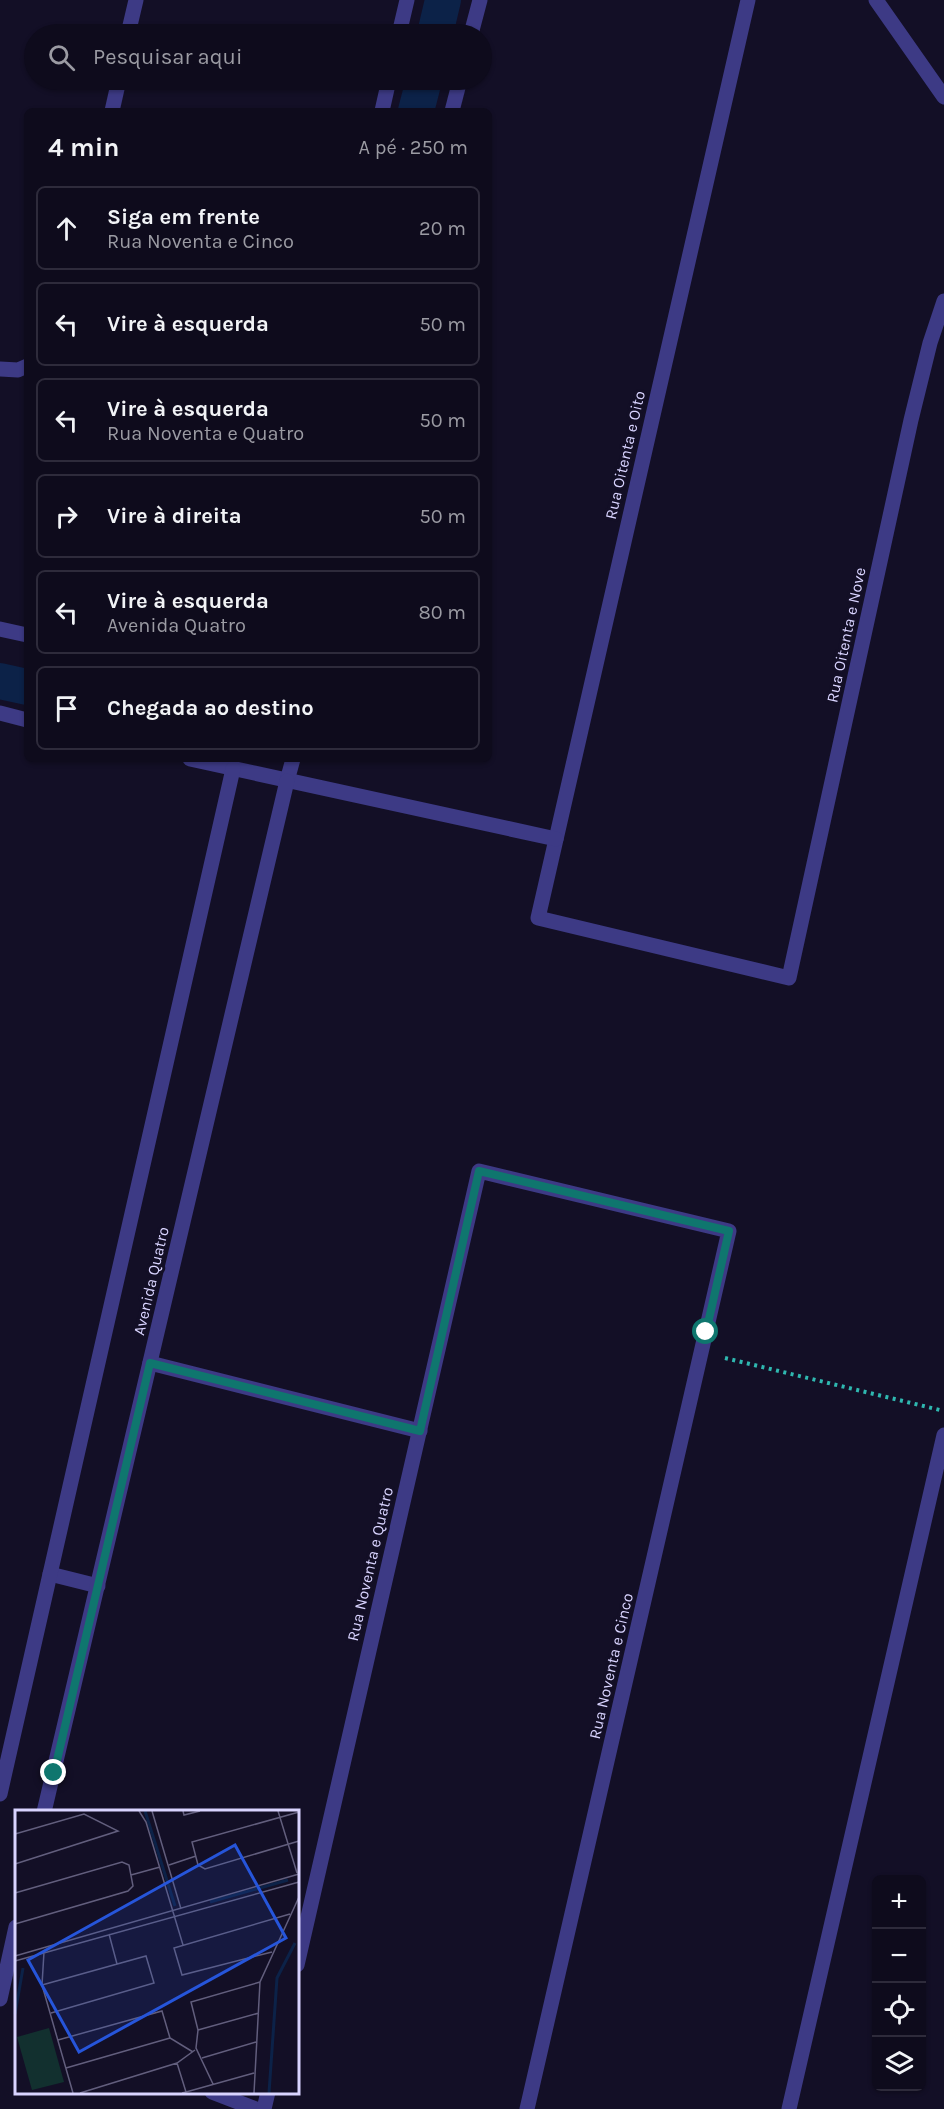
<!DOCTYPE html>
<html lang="pt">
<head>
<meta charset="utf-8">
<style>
  body { margin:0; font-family:Karla,sans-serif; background:#171425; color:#f1f3f6 }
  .controls { position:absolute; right:18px; bottom:18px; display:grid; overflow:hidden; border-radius:9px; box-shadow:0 2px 4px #0004 }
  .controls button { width:54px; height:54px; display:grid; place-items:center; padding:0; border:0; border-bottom:2px solid #2e2b3b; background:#0e0b1c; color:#f1f3f6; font:30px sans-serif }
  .stop { position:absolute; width:18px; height:18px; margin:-14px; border:4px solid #0f766e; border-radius:50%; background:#fff }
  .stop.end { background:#0f766e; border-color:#fff; box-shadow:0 2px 6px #0008 }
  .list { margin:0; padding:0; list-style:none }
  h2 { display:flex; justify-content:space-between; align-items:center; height:78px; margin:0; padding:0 24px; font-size:26px }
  h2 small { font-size:20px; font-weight:400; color:#9b9ba3 }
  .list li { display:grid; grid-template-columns:39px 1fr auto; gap:18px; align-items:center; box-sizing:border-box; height:84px; margin:0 12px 12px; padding:0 12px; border:2px solid #2e2b3b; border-radius:9px }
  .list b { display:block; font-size:22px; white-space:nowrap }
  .list p { margin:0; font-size:20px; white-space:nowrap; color:#9b9ba3 }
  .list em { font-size:20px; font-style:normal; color:#9b9ba3 }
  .icon { flex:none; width:33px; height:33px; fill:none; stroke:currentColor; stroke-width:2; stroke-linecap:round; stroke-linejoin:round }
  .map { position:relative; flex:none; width:944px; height:2109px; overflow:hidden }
  .search { position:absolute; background:#0e0b1c; box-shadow:0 2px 4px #0004; left:24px; top:24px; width:468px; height:66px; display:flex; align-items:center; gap:15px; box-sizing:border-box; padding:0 21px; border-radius:33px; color:#9b9ba3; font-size:22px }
  .panel { position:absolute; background:#0e0b1c; box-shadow:0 2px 4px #0004; left:24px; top:108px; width:468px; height:654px; border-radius:9px }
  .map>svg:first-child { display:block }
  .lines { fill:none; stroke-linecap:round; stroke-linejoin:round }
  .canal { stroke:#0c2248; stroke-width:36 }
  .path { stroke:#2fb8b0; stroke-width:4; stroke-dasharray:3 4.5; stroke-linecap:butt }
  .minor { stroke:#3d3a85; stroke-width:15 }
  .tertiary { stroke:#3d3a85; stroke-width:15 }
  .route { stroke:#0f766e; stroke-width:8 }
  .labels { text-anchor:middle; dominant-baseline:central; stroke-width:6; stroke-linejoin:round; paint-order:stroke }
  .street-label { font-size:16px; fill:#d9d4ff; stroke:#130f26 }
  .inset-river { fill:none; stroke:#0c2248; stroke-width:3 }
  .inset-road { fill:none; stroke:#625e7d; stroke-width:1.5 }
  .view { fill:#2655da; fill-opacity:0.15; stroke:#2655da; stroke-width:3 }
  .inset-edge { fill:none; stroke:#d9d4ff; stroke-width:3 }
</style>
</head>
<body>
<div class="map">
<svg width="944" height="2109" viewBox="0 0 944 2109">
  <rect width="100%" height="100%" fill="#130f26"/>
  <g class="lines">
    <g class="canal">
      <path d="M435,34L443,0"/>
      <path d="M416,111L424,80"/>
      <path d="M0,681L27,687"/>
    </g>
    <path class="path" d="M725,1358L940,1410"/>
    <g class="minor">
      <path d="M748,0L538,918L789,978L911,420L930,343L944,301"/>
      <path d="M876,0L944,97"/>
      <path d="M128,34L136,0"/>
      <path d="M399,34L407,0"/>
      <path d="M471,34L480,0"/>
      <path d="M112,111L119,80"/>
      <path d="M382,111L389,80"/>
      <path d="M452,111L460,80"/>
      <path d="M0,369L18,370L27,366"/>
      <path d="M0,629L27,635"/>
      <path d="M0,713L27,720"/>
      <path d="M190,759L556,839"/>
      <path d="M287,781L293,759"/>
      <path d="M150,1363L420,1431"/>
      <path d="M297,1965L479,1171L729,1231L527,2109"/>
      <path d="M212,2092L256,2109"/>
      <path d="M264,2109L268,2092"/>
      <path d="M789,2109L944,1435"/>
    </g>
    <g class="tertiary">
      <path d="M50,1574L98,1586"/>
      <path d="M0,1794L233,769"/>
      <path d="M44,1812L287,781"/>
      <path d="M0,1999L16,1927"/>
    </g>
  </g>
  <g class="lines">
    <path class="route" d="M54,1773L150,1363L420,1431L479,1171L729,1231L706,1332"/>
  </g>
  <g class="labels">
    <g class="street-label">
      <text transform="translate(625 455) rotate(-77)">Rua Oitenta e Oito</text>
      <text transform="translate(846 635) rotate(-78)">Rua Oitenta e Nove</text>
      <text transform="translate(151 1281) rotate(-77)">Avenida Quatro</text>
      <text transform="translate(370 1564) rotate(-77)">Rua Noventa e Quatro</text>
      <text transform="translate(611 1666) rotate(-77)">Rua Noventa e Cinco</text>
    </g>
  </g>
  <g transform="translate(15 1810)">
    <rect width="284" height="284" fill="#130f26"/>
    <path d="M34,218L49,272L17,280L2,227Z" fill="#12302f"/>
    <path class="inset-river" d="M130,1L160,96M195,92L273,70M0,204L8,158M254,283L262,168L280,133"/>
    <path class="inset-road" d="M124,1L131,12L168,135M137,1L166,99M168,1L169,5L185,1M263,1L282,63M284,2L177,32L183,55L190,59L284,31M0,24L69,4L103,21L0,54M154,55L181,46M116,65L145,57M0,83L107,52L114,55L118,76L113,81L0,114M94,124L102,154M29,142L27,175L58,283M257,142L167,165L159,138L275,104M0,146L284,64M0,151L284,72M27,175L131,146L139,173L36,203M183,220L244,203M43,230L147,201L155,228L178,242M187,248L241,232M162,253L171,282L167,283M51,258L155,228M198,274L181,238L183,220L176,192L245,172M171,282L239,263M65,283L162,253L180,240M239,283L245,172L284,87"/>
    <path class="view" d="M220,35L271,128L64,242L13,150Z"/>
    <rect width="284" height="284" class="inset-edge"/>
  </g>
</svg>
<div class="controls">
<button>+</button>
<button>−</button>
<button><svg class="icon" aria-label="locate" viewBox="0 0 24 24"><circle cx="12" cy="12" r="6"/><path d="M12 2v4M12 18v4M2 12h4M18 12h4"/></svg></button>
<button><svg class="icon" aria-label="layers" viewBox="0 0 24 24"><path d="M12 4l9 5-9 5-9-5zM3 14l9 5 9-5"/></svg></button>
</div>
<div class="stop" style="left:706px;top:1332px"></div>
<div class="stop end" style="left:54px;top:1773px"></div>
<div class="search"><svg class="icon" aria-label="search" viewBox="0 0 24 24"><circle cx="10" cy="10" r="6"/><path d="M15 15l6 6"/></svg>Pesquisar aqui</div>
<section class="panel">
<h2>4 min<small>A pé · 250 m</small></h2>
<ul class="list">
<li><svg class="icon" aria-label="ahead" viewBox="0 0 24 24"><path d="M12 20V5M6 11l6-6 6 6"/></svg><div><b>Siga em frente</b><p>Rua Noventa e Cinco</p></div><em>20 m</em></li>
<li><svg class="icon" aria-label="left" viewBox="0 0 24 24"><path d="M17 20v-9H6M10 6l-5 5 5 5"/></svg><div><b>Vire à esquerda</b></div><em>50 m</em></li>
<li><svg class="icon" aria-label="left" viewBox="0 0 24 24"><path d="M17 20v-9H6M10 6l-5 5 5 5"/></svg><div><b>Vire à esquerda</b><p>Rua Noventa e Quatro</p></div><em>50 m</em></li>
<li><svg class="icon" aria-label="right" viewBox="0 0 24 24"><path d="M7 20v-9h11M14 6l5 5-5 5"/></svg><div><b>Vire à direita</b></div><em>50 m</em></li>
<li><svg class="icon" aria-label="left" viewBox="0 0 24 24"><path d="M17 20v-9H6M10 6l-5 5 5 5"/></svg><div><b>Vire à esquerda</b><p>Avenida Quatro</p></div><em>80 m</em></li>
<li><svg class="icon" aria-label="arrive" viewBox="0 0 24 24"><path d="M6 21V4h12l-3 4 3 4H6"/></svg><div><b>Chegada ao destino</b></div></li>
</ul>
</section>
</div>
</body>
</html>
